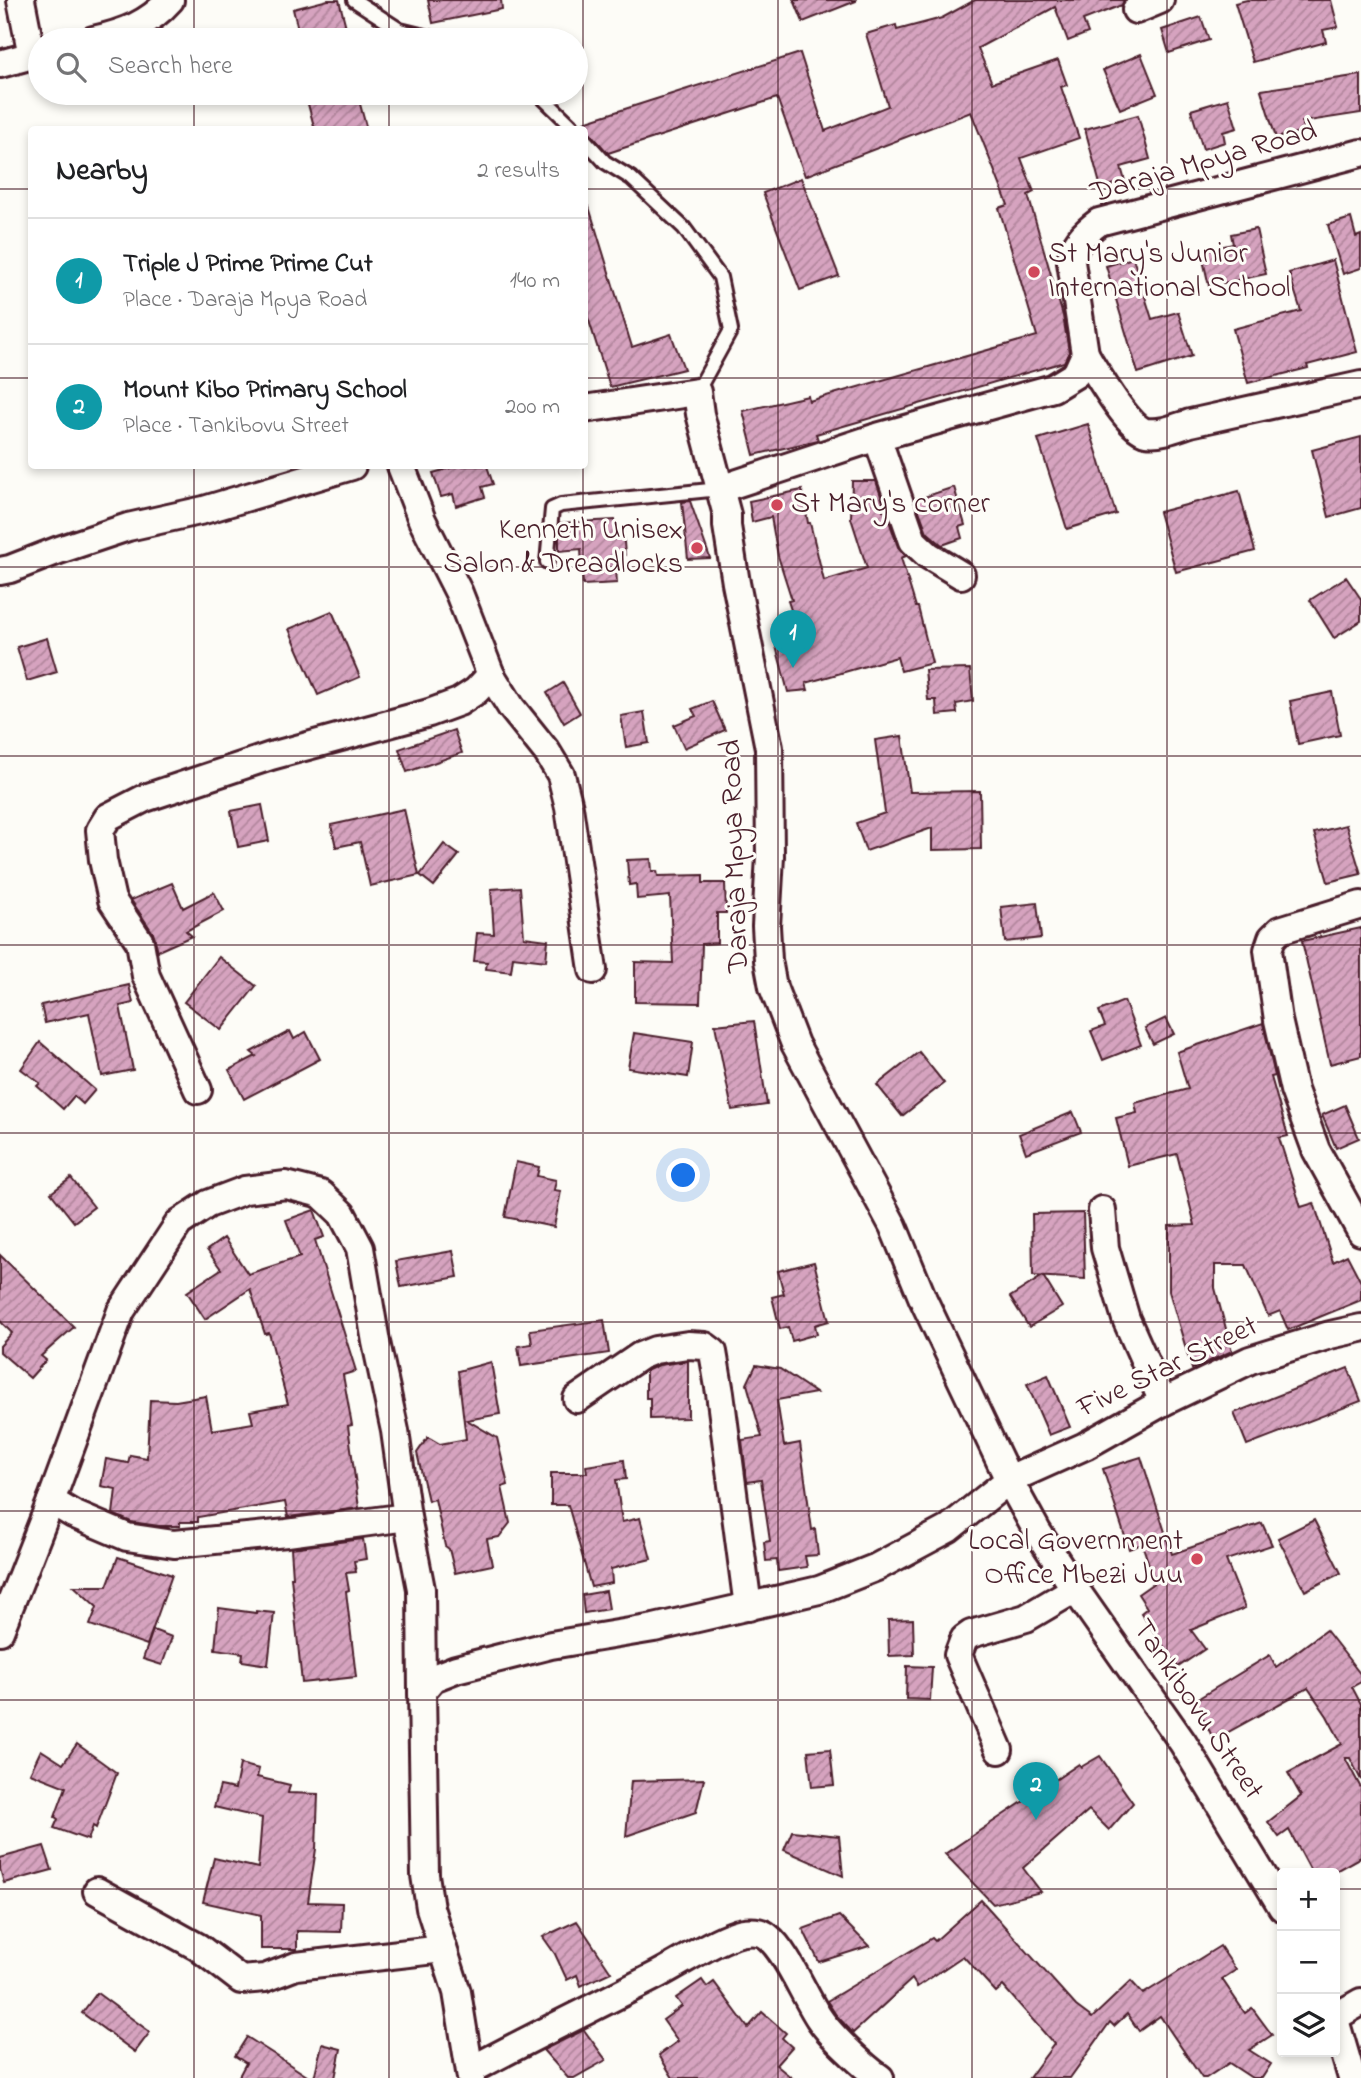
<!DOCTYPE html>
<html lang="en">
<head>
<meta charset="utf-8">
<style>
  body { margin:0; font-family:"Indie Flower",sans-serif; background:#f2f2f2; color:#202124 }
  .controls { position:absolute; right:21px; bottom:21px; display:grid; overflow:hidden; border-radius:7px; box-shadow:0 4px 10px #0003 }
  .controls button { width:63px; height:63px; display:grid; place-items:center; padding:0; border:0; border-bottom:2px solid #e0e0e0; background:#fff; color:#202124; font:35px sans-serif }
  .you { position:absolute; left:684px; top:1176px; width:24px; height:24px; margin:-18px; border:5px solid #fff; border-radius:50%; background:#1a73e8; box-shadow:0 0 0 10px #1a73e833 }
  .badge { display:grid; place-items:center; width:46px; height:46px; border-radius:50%; background:#0f766e; color:#fff; font-size:23px; font-weight:700 }
  .pin { position:absolute; translate:-50% -58px; filter:drop-shadow(0 2px 4px #0008) }
  .pin::after { content:''; position:absolute; top:37px; width:24px; height:21px; background:inherit; clip-path:polygon(0 0,100% 0,50% 100%) }
  .list { margin:0; padding:0; list-style:none }
  h2 { display:flex; justify-content:space-between; align-items:center; height:91px; margin:0; padding:0 28px; font-size:30px }
  h2 small { font-size:23px; font-weight:400; color:#757577 }
  .list li { display:grid; grid-template-columns:46px 1fr auto; gap:21px; align-items:center; box-sizing:border-box; height:126px; padding:0 28px; border-top:2px solid #e0e0e0 }
  .list b { display:block; font-size:26px; white-space:nowrap }
  .list p { margin:0; font-size:23px; white-space:nowrap; color:#757577 }
  .list em { font-size:23px; font-style:normal; color:#757577 }
  .icon { flex:none; width:38px; height:38px; fill:none; stroke:currentColor; stroke-width:2; stroke-linecap:round; stroke-linejoin:round }
  .map { position:relative; flex:none; width:1361px; height:2078px; overflow:hidden }
  .search { position:absolute; background:#fff; box-shadow:0 4px 10px #0003; left:28px; top:28px; width:560px; height:77px; display:flex; align-items:center; gap:18px; box-sizing:border-box; padding:0 24px; border-radius:38px; color:#757577; font-size:26px }
  .panel { position:absolute; background:#fff; box-shadow:0 4px 10px #0003; left:28px; top:126px; width:560px; height:343px; border-radius:7px }
  .map>svg:first-child { display:block }
  .building { fill:url(#building-hatch); stroke:#4a1f2b; stroke-width:2 }
  .lines { fill:none; stroke-linecap:round; stroke-linejoin:round }
  .service-casing { stroke:#4a1f2b; stroke-width:18 }
  .minor-casing { stroke:#4a1f2b; stroke-width:32 }
  .service { stroke:#fdfcf7; stroke-width:12 }
  .minor { stroke:#fdfcf7; stroke-width:26 }
  .grid { fill:none; stroke:#4a1f2b; stroke-width:2; stroke-opacity:0.55 }
  .poi-dot { fill:#d1495b; stroke:#fdfcf7; stroke-width:2.5 }
  .labels { text-anchor:middle; dominant-baseline:central; stroke-width:6; stroke-linejoin:round; paint-order:stroke }
  .street-label { font-size:30px; fill:#4a1f2b; stroke:#fdfcf7 }
  .poi-label { font-size:30px; fill:#4a1f2b; stroke:#fdfcf7; text-anchor:start }
</style>
</head>
<body>
<div class="map">
<svg width="1361" height="2078" viewBox="0 0 1361 2078">
  <defs>
    <pattern id="building-hatch" width="6" height="6" patternUnits="userSpaceOnUse" patternTransform="scale(1.75)"><rect width="6" height="6" fill="#d6a3bf"/><path d="M-1 1l2-2M0 6l6-6M5 7l2-2" fill="none" stroke="#b0849b"/></pattern>
  </defs>
  <rect width="100%" height="100%" fill="#fdfcf7"/>
  <filter id="ink" filterUnits="userSpaceOnUse"><feTurbulence type="fractalNoise" baseFrequency=".0143" numOctaves="2"/><feDisplacementMap in="SourceGraphic" scale="14" xChannelSelector="R" yChannelSelector="G"/><feConvolveMatrix kernelMatrix="1 2 1 2 8 2 1 2 1" color-interpolation-filters="sRGB"/></filter>
  <g filter="url(#ink)">
    <g class="building">
      <path d="M328,0H339L346,27L300,38L293,9Z"/>
      <path d="M428,0H501L502,9L433,23Z"/>
      <path d="M794,0H856V1L803,22Z"/>
      <path d="M975,0H1124L1122,5L1083,20L1088,33L1068,41L1055,7L978,48L992,83L1058,60L1067,85L1061,87L1079,138L1021,158L1034,192L1028,195L1063,316L1069,352L1064,362L816,434L818,440L814,441L754,455L743,411L808,396L809,401L1037,336L999,208L1008,205L971,112L805,176L777,98L608,153L590,133L585,130L584,122L800,53L825,131L888,106L866,34L896,25L897,30L942,18Z"/>
      <path d="M1247,0H1331L1338,27L1323,30L1326,42L1253,62L1235,3Z"/>
      <path d="M1201,17L1209,40L1169,53L1162,30Z"/>
      <path d="M1141,54L1157,94L1120,109L1103,70Z"/>
      <path d="M1361,75V113L1302,122L1304,131L1276,138L1261,90Z"/>
      <path d="M305,93H357L367,130H315Z"/>
      <path d="M1228,99L1237,128L1223,132L1225,142L1203,149L1191,110Z"/>
      <path d="M1138,115L1150,159L1121,167L1125,181L1101,188L1085,129Z"/>
      <path d="M801,178L839,276L800,290L763,193Z"/>
      <path d="M589,207L632,347L671,334L684,369L610,387L584,305V208Z"/>
      <path d="M1351,218L1356,237L1361,235V268L1343,274L1328,225Z"/>
      <path d="M1256,229L1266,274L1209,286L1201,251L1233,244L1231,234Z"/>
      <path d="M1133,258L1152,319L1178,312L1192,356L1138,373L1106,266Z"/>
      <path d="M1333,260L1357,352L1307,365L1308,368L1248,383L1233,329L1301,311L1289,273Z"/>
      <path d="M1088,424L1116,514L1067,529L1038,439Z"/>
      <path d="M1361,437V508L1329,517L1312,450Z"/>
      <path d="M458,466H487L493,484L482,487L485,497L456,506L453,494L441,497L433,473Z"/>
      <path d="M852,481H876L883,502V510L885,509L898,547L906,556L901,558L916,607H918L932,663L901,671L897,657L806,683L808,690L788,692L776,646L802,643L788,601L792,600L778,556L771,517L752,522L749,501L802,490L808,523H810L824,581L867,568L851,518Z"/>
      <path d="M954,487L965,525L959,527L962,538L942,545L927,532L915,500Z"/>
      <path d="M1239,491L1255,551L1176,572L1159,512Z"/>
      <path d="M690,501L710,558L688,559L682,502Z"/>
      <path d="M615,520L616,529H623L625,555H615L617,583L583,585L581,549L559,551V523Z"/>
      <path d="M1346,577L1361,599V621L1334,638L1310,600Z"/>
      <path d="M332,611L360,677L318,695L289,629Z"/>
      <path d="M47,638L57,672L27,681L17,647Z"/>
      <path d="M970,669L973,701L956,704L957,713L937,715L936,700H928L925,670Z"/>
      <path d="M563,683L580,713L564,723L547,693Z"/>
      <path d="M1332,692L1340,735L1298,744L1290,701Z"/>
      <path d="M712,701L725,730L684,748L674,725L696,716L692,709Z"/>
      <path d="M644,712L649,743L626,747L621,716Z"/>
      <path d="M454,730L462,753L407,772L399,749Z"/>
      <path d="M902,736L910,792L980,791L981,849L932,850V828L866,851L856,823L885,813L875,740Z"/>
      <path d="M262,805L269,841L238,847L231,811Z"/>
      <path d="M404,809L419,875L370,886L360,842L336,847L331,825Z"/>
      <path d="M1346,825L1361,874L1328,882L1314,833Z"/>
      <path d="M444,844L459,855L434,886L420,875Z"/>
      <path d="M651,859L652,871H657L658,876L703,875V883H725L726,913H717V943L702,944L700,1003L635,1002V962L673,963L670,896L637,899L636,884L629,885L627,860Z"/>
      <path d="M172,883L183,908L214,892L224,911L186,931L192,936L158,951L153,933L131,900Z"/>
      <path d="M520,887L524,937L548,940L546,961L513,957L511,972L486,969L487,962L474,961L477,933L494,934L491,889Z"/>
      <path d="M1037,903L1041,938L1005,942L1001,907Z"/>
      <path d="M1361,928V1056L1330,1064L1302,941Z"/>
      <path d="M219,957L256,986L221,1030L184,1002Z"/>
      <path d="M129,985L133,1003L120,1006L133,1070L102,1076L89,1013L45,1023L41,1005Z"/>
      <path d="M1124,1001L1141,1045L1103,1060L1091,1031L1105,1026L1099,1011Z"/>
      <path d="M1166,1018L1174,1034L1153,1044L1145,1028Z"/>
      <path d="M754,1021L767,1105L732,1110L715,1025Z"/>
      <path d="M1263,1023L1275,1076L1271,1077L1288,1136L1279,1138L1301,1207L1314,1203L1333,1262L1347,1255L1361,1282V1300L1288,1330L1280,1311L1268,1316L1246,1265H1215V1288L1232,1351L1192,1369L1169,1291V1226L1195,1225L1177,1154L1128,1166L1116,1118L1137,1113L1135,1103L1188,1089L1177,1052Z"/>
      <path d="M290,1031L294,1039L306,1032L320,1059L244,1099L229,1070L256,1056L251,1052Z"/>
      <path d="M634,1033L693,1042L688,1077L628,1068Z"/>
      <path d="M40,1042L95,1090L83,1104L74,1096L63,1109L37,1086L40,1083L21,1069Z"/>
      <path d="M919,1052L944,1083L902,1116L877,1085Z"/>
      <path d="M1345,1105L1359,1138L1336,1148L1322,1115Z"/>
      <path d="M1073,1112L1081,1132L1026,1153L1019,1134Z"/>
      <path d="M516,1162L539,1167L537,1176L556,1180L554,1190L561,1191L554,1227L505,1217Z"/>
      <path d="M71,1178L94,1207L74,1222L51,1193Z"/>
      <path d="M314,1210L324,1237L315,1240L356,1371L343,1375L352,1425L348,1426L359,1508L288,1517L285,1502L198,1517V1522H180V1526H159L131,1522L113,1514L116,1489L101,1486L106,1459L128,1463L130,1455L147,1458L150,1400L176,1401L206,1396L212,1430L253,1423L250,1411L288,1404L269,1333L265,1334L250,1289L205,1319L187,1292L221,1269L207,1250L224,1238L248,1274L300,1257L286,1220Z"/>
      <path d="M1083,1213L1085,1279L1033,1276L1032,1214Z"/>
      <path d="M453,1251L458,1277L401,1287L396,1261Z"/>
      <path d="M0,1255L74,1327L41,1356L46,1360L30,1378L0,1352V1346L12,1333L0,1321Z"/>
      <path d="M814,1262L829,1321L815,1325L817,1334L792,1341L788,1327L780,1329L772,1297L784,1294L778,1271Z"/>
      <path d="M1043,1276L1062,1307L1029,1327L1010,1297Z"/>
      <path d="M604,1320L609,1353L521,1366L518,1346L532,1344L530,1330Z"/>
      <path d="M688,1361V1418L650,1419V1398H646V1371L659,1365Z"/>
      <path d="M491,1362L500,1414L467,1420L497,1438L508,1485L502,1487L510,1523L499,1537L487,1539L492,1565L455,1573L449,1549L445,1546L435,1499L428,1501L417,1453L428,1437L440,1444L466,1439L458,1371Z"/>
      <path d="M756,1365L780,1369L816,1393L777,1400L784,1446L800,1443L812,1530L815,1529L818,1555L805,1556L807,1567L778,1571L777,1560L766,1561L764,1542L770,1541L761,1480L747,1482L742,1440L762,1437L747,1384Z"/>
      <path d="M1348,1368L1361,1401L1247,1445L1234,1413Z"/>
      <path d="M1048,1375L1070,1427L1049,1435L1027,1384Z"/>
      <path d="M1141,1457L1172,1554L1262,1523L1272,1545L1226,1560L1245,1608L1191,1630L1205,1649L1178,1667L1141,1613L1147,1608L1138,1594L1155,1582L1142,1544L1129,1549L1103,1469Z"/>
      <path d="M624,1460L626,1479L616,1480L622,1522L640,1518L651,1559L611,1569L612,1583L591,1587L568,1505H551V1473H587L586,1466Z"/>
      <path d="M1314,1520L1341,1573L1305,1591L1278,1538Z"/>
      <path d="M363,1539L366,1559L354,1561L356,1572L346,1573L349,1590L346,1591L356,1677L302,1683L291,1577H293L291,1548Z"/>
      <path d="M118,1557L172,1575L147,1645L90,1625L97,1607L74,1586H107Z"/>
      <path d="M606,1591L609,1609L584,1613L582,1595Z"/>
      <path d="M219,1608L256,1613V1611L274,1613L268,1665L242,1661L243,1653L215,1649Z"/>
      <path d="M913,1619L914,1655L889,1656L888,1620Z"/>
      <path d="M153,1630L172,1637L162,1665L143,1659Z"/>
      <path d="M1326,1630L1361,1675V1682L1352,1687L1361,1704V1780L1350,1758H1345L1361,1788V1857L1332,1873H1312L1289,1830L1279,1837L1268,1822L1301,1796L1288,1773L1342,1744L1327,1716L1308,1688L1214,1740L1194,1701L1270,1655L1276,1667Z"/>
      <path d="M907,1666L932,1667L930,1700L906,1699Z"/>
      <path d="M77,1744L117,1773L96,1828L93,1826L88,1840L54,1828L58,1819L55,1817L66,1787L30,1773L41,1750L63,1764Z"/>
      <path d="M830,1749L834,1785L812,1787L808,1751Z"/>
      <path d="M1100,1756L1133,1803L1109,1830L1089,1810L1023,1868L1041,1892L993,1904L945,1854L1079,1764L1081,1767Z"/>
      <path d="M240,1764L259,1769L257,1777L290,1785L288,1793L318,1794L316,1849L308,1902L342,1903L341,1932L297,1931V1949H261V1915L203,1902L214,1858L258,1868L262,1818L214,1807L220,1786L235,1789Z"/>
      <path d="M704,1779L696,1812L626,1836L631,1781Z"/>
      <path d="M792,1831L839,1836L843,1876L784,1850Z"/>
      <path d="M44,1846L52,1870L4,1883L0,1869V1858Z"/>
      <path d="M981,1900L1076,2006L1092,2018L1131,1981L1143,1994L1220,1946L1236,1970L1222,1979L1245,2013L1252,2008L1272,2035L1249,2050L1271,2064L1262,2078H1252L1229,2063L1206,2078H1202L1160,2016L1139,2031L1127,2014L1114,2026L1110,2022L1070,2078H1029L1054,2044L1003,1986L996,1992L963,1956L917,1987L912,1979L853,2033L836,2015L827,2001L932,1938L935,1941Z"/>
      <path d="M839,1916L869,1946L819,1962L803,1929Z"/>
      <path d="M577,1921L611,1972L581,1986L577,1975L567,1980L555,1954L543,1937Z"/>
      <path d="M702,1980L707,1987L714,1982L748,2028L762,2012L786,2033L782,2038L792,2047L776,2065L792,2078H673L659,2055L678,2041L663,2020L682,2006L676,1998Z"/>
      <path d="M97,1993L150,2032L135,2052L82,2013Z"/>
      <path d="M584,2030L606,2060L574,2078H568L543,2050Z"/>
      <path d="M247,2037L272,2053L310,2078H238L246,2063L235,2056Z"/>
      <path d="M322,2044L341,2049L335,2078H314Z"/>
    </g>
    <g class="lines">
      <defs>
        <g id="service">
          <path d="M354,0L400,30L441,40"/>
          <path d="M538,93L576,130"/>
          <path d="M584,139L605,162L631,178L684,228L720,277L731,330L697,392"/>
          <path d="M547,562L552,509L561,505L720,489"/>
        </g>
        <g id="minor">
          <path d="M21,0L32,56"/>
          <path d="M1136,10L1160,0"/>
          <path d="M93,40C124,33 149,24 170,0"/>
          <path d="M0,64L40,53"/>
          <path d="M1085,354C1095,370 1129,430 1146,432C1161,434 1175,428 1190,423L1361,385"/>
          <path d="M584,409L697,392L700,414L720,489"/>
          <path d="M877,437L913,541L928,555L961,575"/>
          <path d="M401,466L422,520L459,593L491,675L511,707L547,752L561,775L569,807L593,970"/>
          <path d="M0,571L10,569L59,550L128,527L204,510L352,466"/>
          <path d="M1361,905L1280,930L1272,938L1268,950L1278,1020L1294,1090L1316,1150L1361,1232"/>
          <path d="M198,1090L146,976L140,942L112,900L103,860L100,830L108,817L145,798L271,756L429,713L459,702L476,691L491,675"/>
          <path d="M1102,1210L1105,1248L1126,1319L1163,1402"/>
          <path d="M577,1399L640,1356L655,1350L688,1345L705,1346L713,1352L720,1393L748,1607"/>
          <path d="M51,1501L73,1514L127,1537L174,1544L287,1533L407,1517"/>
          <path d="M0,1631L51,1501L121,1311L179,1223L208,1204L245,1190L286,1185L321,1194L342,1214L360,1248L376,1342L395,1431L407,1517L421,1589L422,1691"/>
          <path d="M999,1750L958,1655L964,1639L971,1634L1026,1618L1075,1589"/>
          <path d="M97,1891L198,1947L241,1980L265,1978L296,1966L443,1949"/>
          <path d="M1282,1907L1183,1743L1075,1589L1037,1531L1009,1480L923,1299L893,1226L795,1044L773,987L768,960L766,926L770,856L769,748L736,583L727,526V515L720,489L877,437L1053,388L1076,374L1085,354L1071,262C1073,244 1084,233 1099,222L1361,153"/>
          <path d="M1335,2017L1361,2002"/>
          <path d="M1335,2020L1352,2078"/>
          <path d="M471,2070C532,2037 595,2007 657,1975C682,1962 706,1945 733,1935C743,1931 759,1929 768,1937C786,1951 805,1997 819,2018C830,2035 864,2067 880,2078"/>
          <path d="M471,2078L457,1992L430,1908L425,1875L422,1691L433,1678L456,1669L551,1645L654,1628L819,1590L877,1567L948,1529L1009,1480L1085,1446L1163,1402L1250,1360L1330,1335L1361,1328"/>
        </g>
      </defs>
      <use href="#service" class="service-casing"/>
      <use href="#minor" class="minor-casing"/>
      <use href="#service" class="service"/>
      <use href="#minor" class="minor"/>
    </g>
  </g>
  <path class="grid" d="M194,0V40M389,0V40M583,0V130M778,0V2078M972,0V2078M1167,0V2078M194,93V130M389,93V130M0,189H32M584,189H1361M0,378H32M584,378H1361M194,466V2078M389,466V2078M583,466V2078M0,567H1361M0,756H1361M0,945H1361M0,1133H1361M0,1322H1361M0,1511H1361M0,1700H1361M0,1889H1282M1335,1889H1361"/>
  <g class="poi-dot">
    <circle cx="1034" cy="272" r="7"/>
    <circle cx="777" cy="505" r="7"/>
    <circle cx="697" cy="548" r="7"/>
    <circle cx="1197" cy="1559" r="7"/>
  </g>
  <g class="labels">
    <g class="street-label">
      <text transform="translate(1204 163) rotate(-16)">Daraja Mpya Road</text>
      <text transform="translate(736 856) rotate(-92)">Daraja Mpya Road</text>
      <text transform="translate(1168 1368) rotate(-26)">Five Star Street</text>
      <text transform="translate(1197 1710) rotate(56)">Tankibovu Street</text>
    </g>
    <g class="poi-label">
      <text x="1048" y="255">St Mary's Junior<tspan x="1048" dy="34">International School</tspan></text>
      <text x="791" y="505">St Mary's corner</text>
      <text x="683" y="531" text-anchor="end">Kenneth Unisex<tspan x="683" dy="34">Salon &amp; Dreadlocks</tspan></text>
      <text x="1183" y="1542" text-anchor="end">Local Government<tspan x="1183" dy="34">Office Mbezi Juu</tspan></text>
    </g>
  </g>
</svg>
<div class="controls">
<button>+</button>
<button>−</button>
<button><svg class="icon" aria-label="layers" viewBox="0 0 24 24"><path d="M12 4l9 5-9 5-9-5zM3 14l9 5 9-5"/></svg></button>
</div>
<div class="you"></div>
<div class="pin badge" style="left:793px;top:668px;background:#0f9aa8">1</div>
<div class="pin badge" style="left:1036px;top:1820px;background:#0f9aa8">2</div>
<div class="search"><svg class="icon" aria-label="search" viewBox="0 0 24 24"><circle cx="10" cy="10" r="6"/><path d="M15 15l6 6"/></svg>Search here</div>
<section class="panel">
<h2>Nearby<small>2 results</small></h2>
<ul class="list">
<li><span class="badge" style="background:#0f9aa8">1</span><div><b>Triple J Prime Prime Cut</b><p>Place · Daraja Mpya Road</p></div><em>140 m</em></li>
<li><span class="badge" style="background:#0f9aa8">2</span><div><b>Mount Kibo Primary School</b><p>Place · Tankibovu Street</p></div><em>200 m</em></li>
</ul>
</section>
</div>
</body>
</html>
